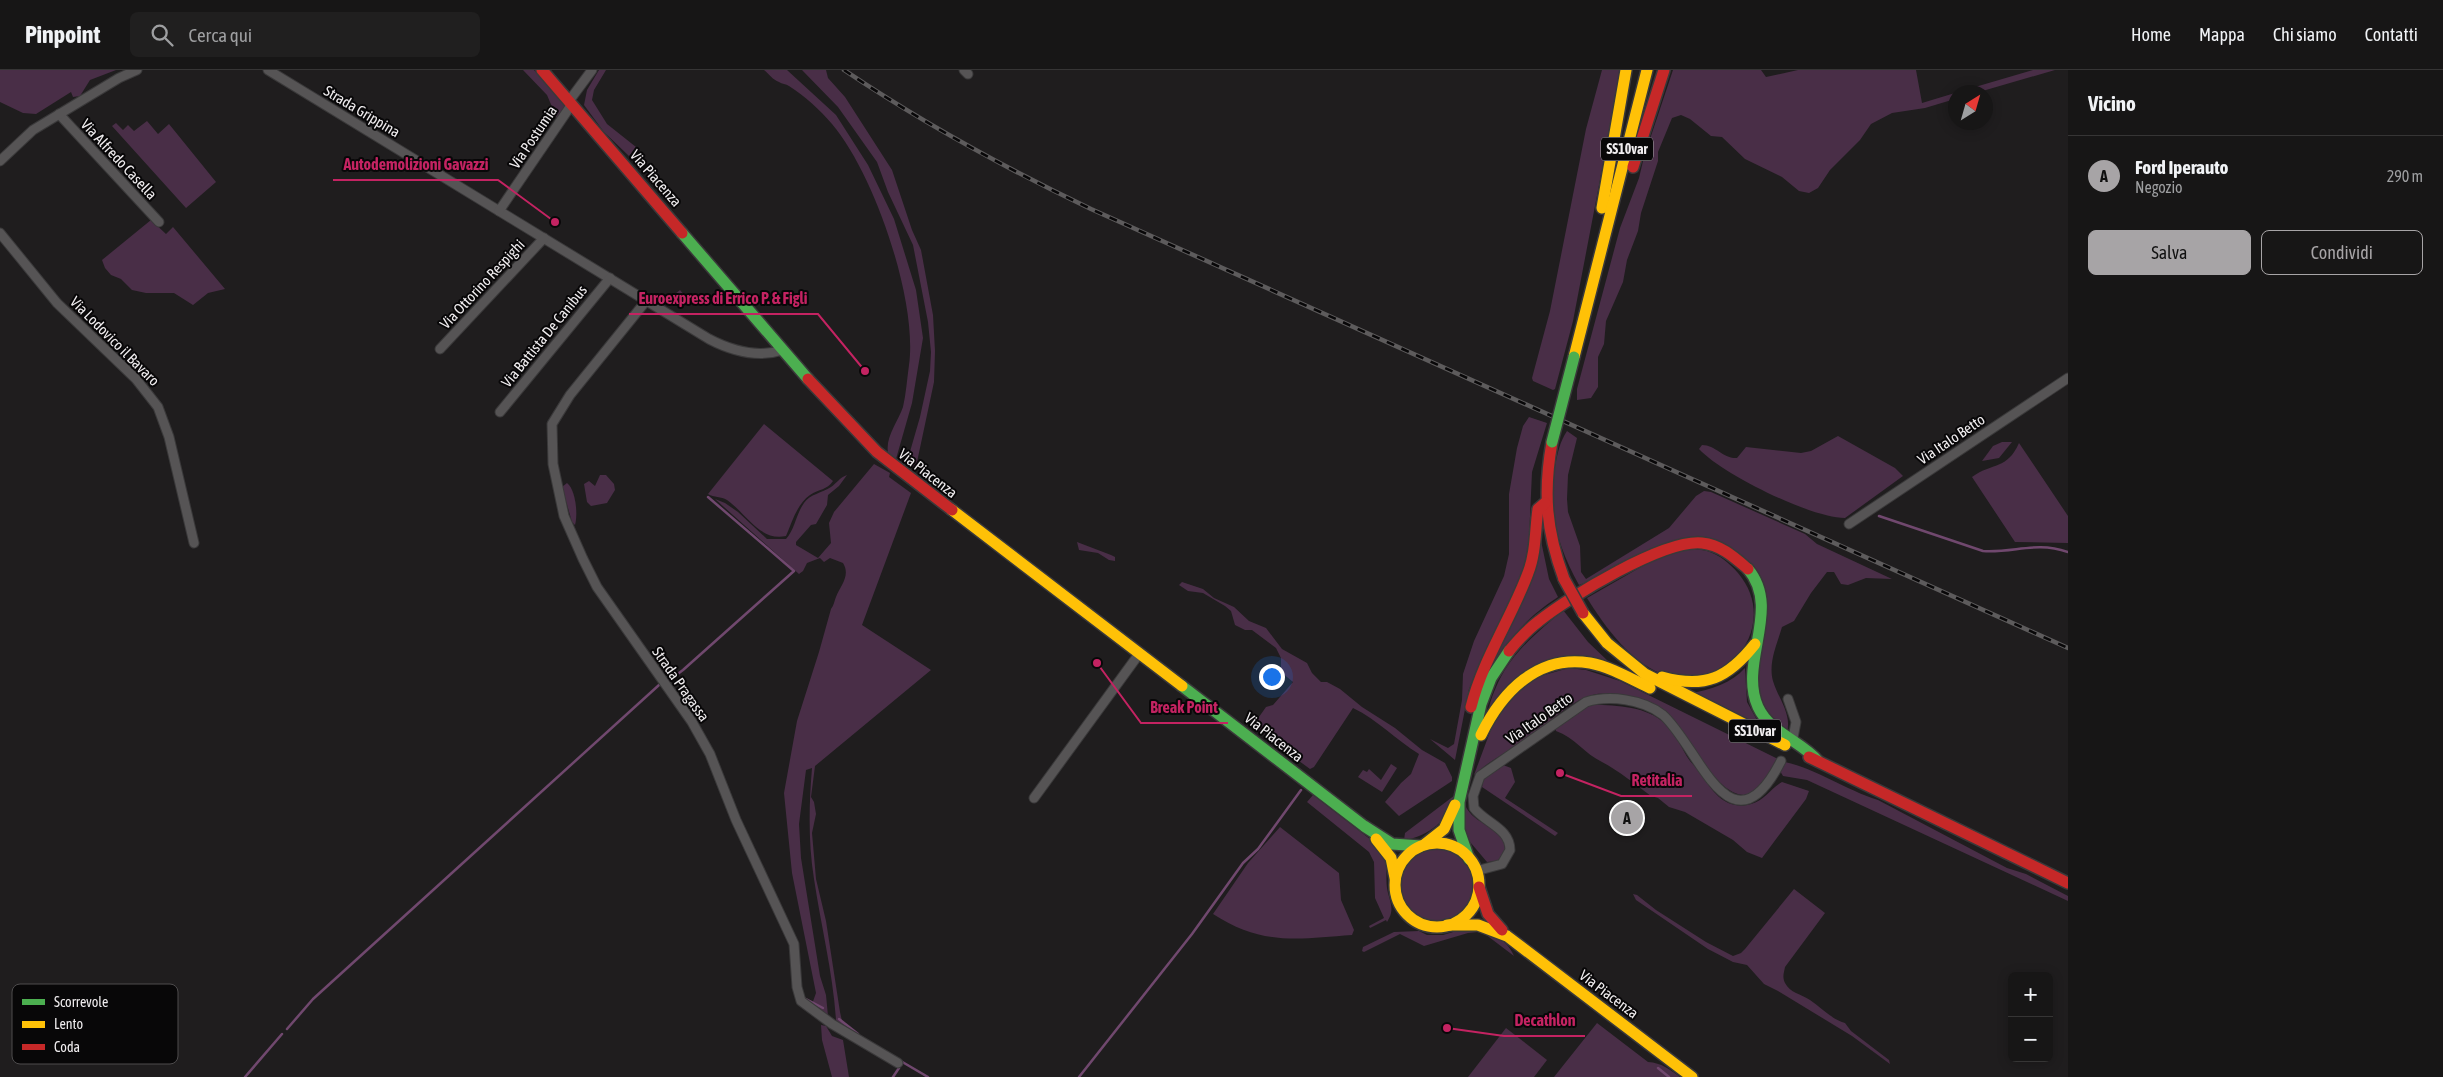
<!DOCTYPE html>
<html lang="it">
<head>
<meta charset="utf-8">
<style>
  body { margin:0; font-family:"Asap Condensed",sans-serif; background:#201f1f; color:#f1f3f6 }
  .controls { position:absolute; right:15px; bottom:15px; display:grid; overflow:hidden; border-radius:8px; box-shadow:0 2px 12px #0003 }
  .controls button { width:45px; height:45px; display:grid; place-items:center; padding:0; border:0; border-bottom:1px solid #363535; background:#171616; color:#f1f3f6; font:25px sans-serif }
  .compass { position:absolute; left:1948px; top:15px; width:45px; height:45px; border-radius:50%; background:#171616; box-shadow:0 2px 12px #0003; rotate:37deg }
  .you { position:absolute; left:1271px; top:606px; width:18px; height:18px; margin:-12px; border:4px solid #fff; border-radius:50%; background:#1a73e8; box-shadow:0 0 0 8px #1a73e833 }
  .badge { display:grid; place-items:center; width:32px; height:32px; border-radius:50%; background:#a7a4a6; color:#111; font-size:16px; font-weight:700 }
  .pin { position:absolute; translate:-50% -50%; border:2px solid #fff; box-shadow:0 1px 5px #0006 }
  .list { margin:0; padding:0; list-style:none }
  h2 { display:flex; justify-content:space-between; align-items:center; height:65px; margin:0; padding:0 20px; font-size:21px }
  h2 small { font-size:16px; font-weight:400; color:#9e9fa1 }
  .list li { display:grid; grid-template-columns:32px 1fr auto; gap:15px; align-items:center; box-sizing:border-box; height:80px; padding:0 20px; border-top:1px solid #363535 }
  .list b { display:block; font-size:19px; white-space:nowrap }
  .list p { margin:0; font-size:16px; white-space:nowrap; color:#9e9fa1 }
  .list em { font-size:16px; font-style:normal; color:#9e9fa1 }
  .actions { display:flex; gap:10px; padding:15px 20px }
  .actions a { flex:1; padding:11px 0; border:1px solid #a7a4a6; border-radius:8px; text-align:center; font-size:18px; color:#a7a4a6 }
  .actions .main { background:#a7a4a6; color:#111 }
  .icon { flex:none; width:28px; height:28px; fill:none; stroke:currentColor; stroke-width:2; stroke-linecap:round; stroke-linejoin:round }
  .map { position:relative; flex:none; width:2068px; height:1007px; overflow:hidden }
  header { display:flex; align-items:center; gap:30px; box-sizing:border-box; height:70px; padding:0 25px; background:#171616; border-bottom:1px solid #363535 }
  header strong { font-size:24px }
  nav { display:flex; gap:28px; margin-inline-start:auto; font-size:18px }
  .search { width:350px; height:45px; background:#201f1f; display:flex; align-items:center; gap:12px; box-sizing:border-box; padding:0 18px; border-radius:8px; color:#9e9fa1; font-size:19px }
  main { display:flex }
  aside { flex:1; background:#171616 }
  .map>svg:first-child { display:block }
  .green { fill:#492e47 }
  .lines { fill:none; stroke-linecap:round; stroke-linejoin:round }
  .stream { stroke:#70486e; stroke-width:2.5 }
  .street-casing { stroke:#3a393a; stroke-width:11 }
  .fast-casing { stroke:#3a393a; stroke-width:14 }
  .slow-casing { stroke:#3a393a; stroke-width:14 }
  .jam-casing { stroke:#3a393a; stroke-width:14 }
  .street { stroke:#565455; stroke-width:9 }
  .fast { stroke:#4caf50; stroke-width:11 }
  .slow { stroke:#ffc107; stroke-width:11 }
  .jam { stroke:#c62828; stroke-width:11 }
  .rail-casing { stroke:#5d5b5c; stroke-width:4.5 }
  .rail { stroke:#080708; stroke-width:2.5; stroke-dasharray:8; stroke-linecap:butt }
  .fast-bridge-casing { stroke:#3a393a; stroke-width:14; stroke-linecap:butt }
  .jam-bridge-casing { stroke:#3a393a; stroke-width:14; stroke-linecap:butt }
  .fast-bridge { stroke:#4caf50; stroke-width:11 }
  .jam-bridge { stroke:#c62828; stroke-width:11 }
  .labels { text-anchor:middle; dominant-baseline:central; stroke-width:4; stroke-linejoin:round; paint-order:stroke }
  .shield { fill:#080708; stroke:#aaa8aa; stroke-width:1 }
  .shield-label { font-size:14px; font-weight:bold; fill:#f0edef }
  .street-label { font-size:15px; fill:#f0edef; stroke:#080708 }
  .key { fill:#080708; stroke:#4e4c4d; stroke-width:1 }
  .key-label { font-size:14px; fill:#f0edef }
  .leader { fill:none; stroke:#c42362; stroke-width:2 }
  .callout-dot { fill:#c42362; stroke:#080708; stroke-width:2 }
  .callout-label { font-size:16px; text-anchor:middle; font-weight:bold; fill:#c42362; stroke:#080708; stroke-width:4; stroke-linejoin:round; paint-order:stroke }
</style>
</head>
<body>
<header>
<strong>Pinpoint</strong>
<div class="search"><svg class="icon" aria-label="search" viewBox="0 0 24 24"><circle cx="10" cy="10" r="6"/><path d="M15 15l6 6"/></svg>Cerca qui</div>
<nav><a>Home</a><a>Mappa</a><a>Chi siamo</a><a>Contatti</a></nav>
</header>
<main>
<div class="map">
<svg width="2068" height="1007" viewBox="0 0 2068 1007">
  <rect width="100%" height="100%" fill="#1f1d1e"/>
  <g class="green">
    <path d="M0,0H116L90,10L80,26L73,27L71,22L36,44L23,43L0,32Z"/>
    <path d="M523,0H534L562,31L567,40L558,51L547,25Z"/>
    <path d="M599,0H606L594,20L592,30L607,54L636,77L629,86L604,62L584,35L587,20Z"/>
    <path d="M764,0H787L836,45L868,95L894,149L916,220L923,268L912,333L896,389L889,386C883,370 898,352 903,337C906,324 907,309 909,295C918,231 874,103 832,54C820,40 805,26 789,16C786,14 782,14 779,12C773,10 769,4 764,0Z"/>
    <path d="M802,0H826L828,8L845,27L892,100L912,160L921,180L933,245L935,281L934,312L917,392L914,397L908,395L907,392L920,347L930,301L931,282L928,252L913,175L888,122L877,92L838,37Z"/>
    <path d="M1602,0H1621L1573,251L1555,319L1553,320L1533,311L1532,308L1550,241L1586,59Z"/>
    <path d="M1673,0H1761L1766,7L1798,0H1916L1922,33L1955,23V29L1925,38L1892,43L1871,54L1860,70L1830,100L1818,118L1809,123L1799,121L1782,107L1745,89L1722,67L1711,66L1690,49L1681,45L1672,48L1658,82V91L1641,143L1638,161L1627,190L1623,212L1606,251L1604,274L1598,287V317L1591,328L1577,330V319L1620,158L1639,108L1644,87Z"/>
    <path d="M2033,0H2055L1979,22H1958Z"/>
    <path d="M147,51L158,64L169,54L216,112L186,138L112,56L116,53L123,60L128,55L134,61Z"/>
    <path d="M151,150L166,164L173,157L225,219L208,223L193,235L174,223H146L132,220L121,209L111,205L105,198L102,190Z"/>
    <path d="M680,220L689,231L681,238L670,228Z"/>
    <path d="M1529,347L1547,353L1532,402L1528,491L1469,619L1455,690L1430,669L1448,678L1454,674L1462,630L1463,604L1474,571L1504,506L1509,484V424L1517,378L1523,356Z"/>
    <path d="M764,354L833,411C827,420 819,419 810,425C797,434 792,452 786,466C760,472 746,443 727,430C721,426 714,428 708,424Z"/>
    <path d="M1567,361L1577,368L1568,405L1567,429L1568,442L1580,476L1581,502L1586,509L1669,458L1696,426L1704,421L1711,422L1805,464L1817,474L1892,509L1866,508L1848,515L1841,514L1834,502H1827L1811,523L1794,551L1782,557C1777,574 1768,593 1773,611C1778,628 1792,644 1787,662L1766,643L1758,616L1766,526L1709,468L1579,515C1558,477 1547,441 1555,397C1557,385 1560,371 1567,361Z"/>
    <path d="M1838,366L1895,398L1903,406L1845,448C1811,448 1722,404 1699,379L1702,375C1716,375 1723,389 1737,388L1746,377L1801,383L1811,381Z"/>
    <path d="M2002,372H2012L1999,388L1982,391L1993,376Z"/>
    <path d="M2019,373L2068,446V473L2015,472L1972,407C1993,392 2007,400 2019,373Z"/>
    <path d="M874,394L890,403L889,407L911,423L862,555L931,600L815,696L811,727L814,732L816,744L812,763L816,809L826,851L840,942L842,951L848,958H845L836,950C833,903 821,856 814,809C808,771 809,735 812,698L806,700L799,754L801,788L820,906L826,925L828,946L811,937L816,923L792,803L784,723L797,651L819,582L831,539C834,535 834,532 836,527C840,516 851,506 843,493L830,488L824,492L820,488L807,493L803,501L799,504L715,429L725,433L738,442L767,469H786C795,459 796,444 804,433C810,424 822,423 831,417C837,413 839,408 847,405L839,416L828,425L827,435L816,454L811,455L796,472V475L818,488L831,473L829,453L834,442Z"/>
    <path d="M600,405H606L614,414L615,420L607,433L591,436L587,432L584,414L589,411L595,416Z"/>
    <path d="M567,413C576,420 578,445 575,455L572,452L562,417Z"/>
    <path d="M1540,466L1549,509L1558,527C1517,554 1503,578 1479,620Z"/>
    <path d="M1077,472L1111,485L1115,487V491L1109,490L1098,483L1079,480Z"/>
    <path d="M1681,479C1689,479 1699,479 1707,481C1720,485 1729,493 1738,503C1781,554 1729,623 1668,606C1633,596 1605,557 1587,528L1660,486Z"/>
    <path d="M1182,512L1203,519L1214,528L1234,537L1249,551L1266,558L1282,579L1307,593L1312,603L1321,612H1327L1340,619L1362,637L1395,658L1422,680L1445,693L1452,707V711L1399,746L1385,732L1401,713L1411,704L1419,684C1396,670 1378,650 1353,638L1314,697L1310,699L1265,666L1264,662L1258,661L1254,654L1266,637L1273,635L1293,612L1281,602V588L1276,578L1252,560H1245L1235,555L1231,541L1225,536L1203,523L1188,521L1179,515Z"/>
    <path d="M1563,540L1588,572L1610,593L1572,586L1489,637C1503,589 1528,571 1563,540Z"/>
    <path d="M1569,598L1586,600L1620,611L1778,689C1772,698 1766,710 1759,718C1726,750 1687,661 1669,645C1657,634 1613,622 1597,624C1572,628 1550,653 1530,667C1511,680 1491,689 1474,705L1497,643L1530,609Z"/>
    <path d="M1745,598L1747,632L1758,652L1756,653L1691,623C1710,620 1732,613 1745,598Z"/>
    <path d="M1590,634C1611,636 1643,635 1662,651C1676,661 1681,679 1690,691C1694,696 1700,701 1703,706C1713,723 1727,741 1751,734C1764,731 1770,719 1782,712L1809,721L1806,729L1762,788L1747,782L1733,770L1685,742L1669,737L1658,728L1651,726C1635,714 1619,701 1602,692C1585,684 1574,667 1556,661L1555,658Z"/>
    <path d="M1785,692C1817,699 1846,720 1878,730L2007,798L2026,804L2068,826V831L1807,710L1783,706L1780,701Z"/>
    <path d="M1391,694L1397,698L1382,722L1358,707L1363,700L1367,702L1369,699L1381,710Z"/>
    <path d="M1503,695L1511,698L1515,712L1505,728L1558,763L1555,766L1482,717L1484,707Z"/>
    <path d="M1313,725L1375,773C1391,792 1385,796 1387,818C1389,831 1396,839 1387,852L1386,850L1370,858L1369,856L1384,848L1375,828L1374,792L1369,782L1307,732Z"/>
    <path d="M1455,725C1448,750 1430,766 1404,770L1405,763Z"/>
    <path d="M1465,735C1474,756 1504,756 1505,779L1498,791L1487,792L1465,766Z"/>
    <path d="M1280,757L1339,803L1341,830L1354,860L1352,865C1298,869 1262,876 1213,844L1248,793Z"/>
    <circle cx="1437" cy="815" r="38"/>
    <path d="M1794,819L1825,843L1785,897C1784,903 1782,907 1785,913C1790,923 1801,924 1810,930C1822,938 1831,949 1845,953L1851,961L1889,990L1890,994L1852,966L1778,921L1764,914L1747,895L1733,892L1708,879L1636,830L1633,824L1637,825L1656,840L1706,872L1733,886L1741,883L1745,879Z"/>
    <path d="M1470,857C1489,863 1506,867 1514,886L1485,864L1478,862L1468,863L1424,876L1400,864L1364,882L1362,881L1363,877L1394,862L1419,861L1427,865H1443Z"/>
    <path d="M1597,953L1648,992C1662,993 1669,999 1680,1007H1554Z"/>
    <path d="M821,955L826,956L832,966L843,970L849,1007H832L822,970Z"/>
    <path d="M1506,958L1547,990L1534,1007H1468Z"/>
  </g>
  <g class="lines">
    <g class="stream">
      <path d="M1879,446L1983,481C2015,483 2035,471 2068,482"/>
      <path d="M667,612L683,600L794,501L708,427"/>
      <path d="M802,927L823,938"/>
      <path d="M839,949L858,964"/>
      <path d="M287,959L313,929L659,615"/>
      <path d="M899,990L928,1007"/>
      <path d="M1658,998L1669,1007"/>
      <path d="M245,1007L282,964"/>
      <path d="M893,1007L899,998"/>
      <path d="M1079,1007L1192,864L1243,793L1258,779L1301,720"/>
    </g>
    <defs>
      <g id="street">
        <path d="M268,0L709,269C732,281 758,288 783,280"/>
        <path d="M964,0L968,4"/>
        <path d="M569,31L592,0"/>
        <path d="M59,44L159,152"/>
        <path d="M0,91L33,60L119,8L137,0"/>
        <path d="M499,141L572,34"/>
        <path d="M0,163L57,233L136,309L158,337L169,367L194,473"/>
        <path d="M646,231L570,325L552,354L553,394L564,446L583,489L597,517L692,652L710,684L736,750L794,874L797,917L801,931L832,954L898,993"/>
        <path d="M440,279L544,168"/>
        <path d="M500,342L610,208"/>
        <path d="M1849,454L2068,308"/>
        <path d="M1788,629L1796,652L1793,668"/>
        <path d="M1034,728L1139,584"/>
        <path d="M1476,801L1502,794L1510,780C1510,758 1485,753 1474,738L1473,726L1480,706L1586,632C1609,625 1643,629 1663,645C1699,677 1731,789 1781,691"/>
      </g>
      <g id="fast">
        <path d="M682,163L808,309"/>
        <path d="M1748,499C1782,539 1738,593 1758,637C1770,663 1801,671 1818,691"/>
        <path d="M1182,616L1364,756L1392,774L1421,776"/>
        <path d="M1469,789L1459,760V732L1481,634L1491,608L1509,581"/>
      </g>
      <g id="slow">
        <path d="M1602,138L1626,0"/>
        <path d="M1574,287L1647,0"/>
        <path d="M952,440L1182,616"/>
        <path d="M1583,543L1607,573L1645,604L1785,675"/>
        <path d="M1662,607C1705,619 1728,608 1755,574"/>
        <path d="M1481,665C1502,622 1538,584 1590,593C1611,597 1631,609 1650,618"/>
        <path d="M1376,769L1391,788L1395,808"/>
        <circle cx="1437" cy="815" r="42"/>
        <path d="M1425,774L1444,759L1455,735"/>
        <path d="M1447,855H1478L1507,866L1692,1007"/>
      </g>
      <g id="jam">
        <path d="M542,0L682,163"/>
        <path d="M1633,97L1664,0"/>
        <path d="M808,309L877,382L952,440"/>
        <path d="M1552,372C1543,423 1546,460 1564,509"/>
        <path d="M1509,581C1518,570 1527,560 1539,551C1569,527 1664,469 1702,473C1721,475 1734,487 1748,499"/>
        <path d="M1471,637C1483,589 1511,549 1528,503C1536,483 1535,460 1538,439L1545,433"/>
        <path d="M1809,687L2068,813"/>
        <path d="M1479,817L1488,844L1502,860"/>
      </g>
    </defs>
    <use href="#street" class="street-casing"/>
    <use href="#fast" class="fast-casing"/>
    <use href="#slow" class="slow-casing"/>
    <use href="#jam" class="jam-casing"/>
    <use href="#street" class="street"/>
    <use href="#fast" class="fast"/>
    <use href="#slow" class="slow"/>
    <use href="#jam" class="jam"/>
    <defs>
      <path id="rail" d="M844,0C923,53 1005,98 1091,139L2068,578"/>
    </defs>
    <use href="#rail" class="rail-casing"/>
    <use href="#rail" class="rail"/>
    <defs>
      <path id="fast-bridge" d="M1552,372L1574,287"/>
      <path id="jam-bridge" d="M1564,509L1583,543"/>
    </defs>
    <use href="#fast-bridge" class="fast-bridge-casing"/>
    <use href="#jam-bridge" class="jam-bridge-casing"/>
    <use href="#fast-bridge" class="fast-bridge"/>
    <use href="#jam-bridge" class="jam-bridge"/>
  </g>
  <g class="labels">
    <g class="shield">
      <rect x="1601" y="67.5" width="52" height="23" rx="4"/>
      <rect x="1729" y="649.5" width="52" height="23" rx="4"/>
    </g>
    <g class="shield-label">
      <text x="1627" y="79">SS10var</text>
      <text x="1755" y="661">SS10var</text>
    </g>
    <g class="street-label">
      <text transform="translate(362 41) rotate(31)">Strada Grippina</text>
      <text transform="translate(533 67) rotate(-56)">Via Postumia</text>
      <text transform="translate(119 89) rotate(47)">Via Alfredo Casella</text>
      <text transform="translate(656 108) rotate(49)">Via Piacenza</text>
      <text transform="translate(482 214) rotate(-47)">Via Ottorino Respighi</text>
      <text transform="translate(544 266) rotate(-51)">Via Battista De Canibus</text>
      <text transform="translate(115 271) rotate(45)">Via Lodovico il Bavaro</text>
      <text transform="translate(1951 369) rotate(-34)">Via Italo Betto</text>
      <text transform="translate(928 403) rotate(38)">Via Piacenza</text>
      <text transform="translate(681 614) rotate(55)">Strada Pragassa</text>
      <text transform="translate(1539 648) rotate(-35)">Via Italo Betto</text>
      <text transform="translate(1274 667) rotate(38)">Via Piacenza</text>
      <text transform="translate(1609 924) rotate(37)">Via Piacenza</text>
    </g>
  </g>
  <rect x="12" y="914" width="166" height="80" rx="8" class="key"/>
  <rect x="22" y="929" width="23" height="6" fill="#4caf50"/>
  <rect x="22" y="951" width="23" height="7" fill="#ffc107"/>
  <rect x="22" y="974" width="23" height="6" fill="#c62828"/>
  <g class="key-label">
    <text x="54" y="937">Scorrevole</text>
    <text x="54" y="959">Lento</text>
    <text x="54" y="982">Coda</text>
  </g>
  <path class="leader" d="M555 152L498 110H333M865 301L818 244H629M1097 593L1141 653H1228M1560 703L1621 726H1692M1447 958L1504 966H1585"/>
  <g class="callout-dot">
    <circle cx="555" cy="152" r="5"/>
    <circle cx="865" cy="301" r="5"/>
    <circle cx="1097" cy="593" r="5"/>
    <circle cx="1560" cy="703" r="5"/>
    <circle cx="1447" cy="958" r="5"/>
  </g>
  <g class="callout-label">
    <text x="416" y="100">Autodemolizioni Gavazzi</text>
    <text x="723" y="234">Euroexpress di Errico P. &amp; Figli</text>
    <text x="1184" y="643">Break Point</text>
    <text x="1657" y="716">Retitalia</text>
    <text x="1545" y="956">Decathlon</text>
  </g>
</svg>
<div class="controls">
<button>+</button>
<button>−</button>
</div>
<svg class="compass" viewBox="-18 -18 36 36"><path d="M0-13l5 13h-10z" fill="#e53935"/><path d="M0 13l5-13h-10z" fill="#9e9fa1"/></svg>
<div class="you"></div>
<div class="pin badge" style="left:1627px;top:748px">A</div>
</div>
<aside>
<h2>Vicino<small></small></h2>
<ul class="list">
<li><span class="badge">A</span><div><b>Ford Iperauto</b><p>Negozio</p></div><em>290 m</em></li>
</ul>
<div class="actions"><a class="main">Salva</a><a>Condividi</a></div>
</aside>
</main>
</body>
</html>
